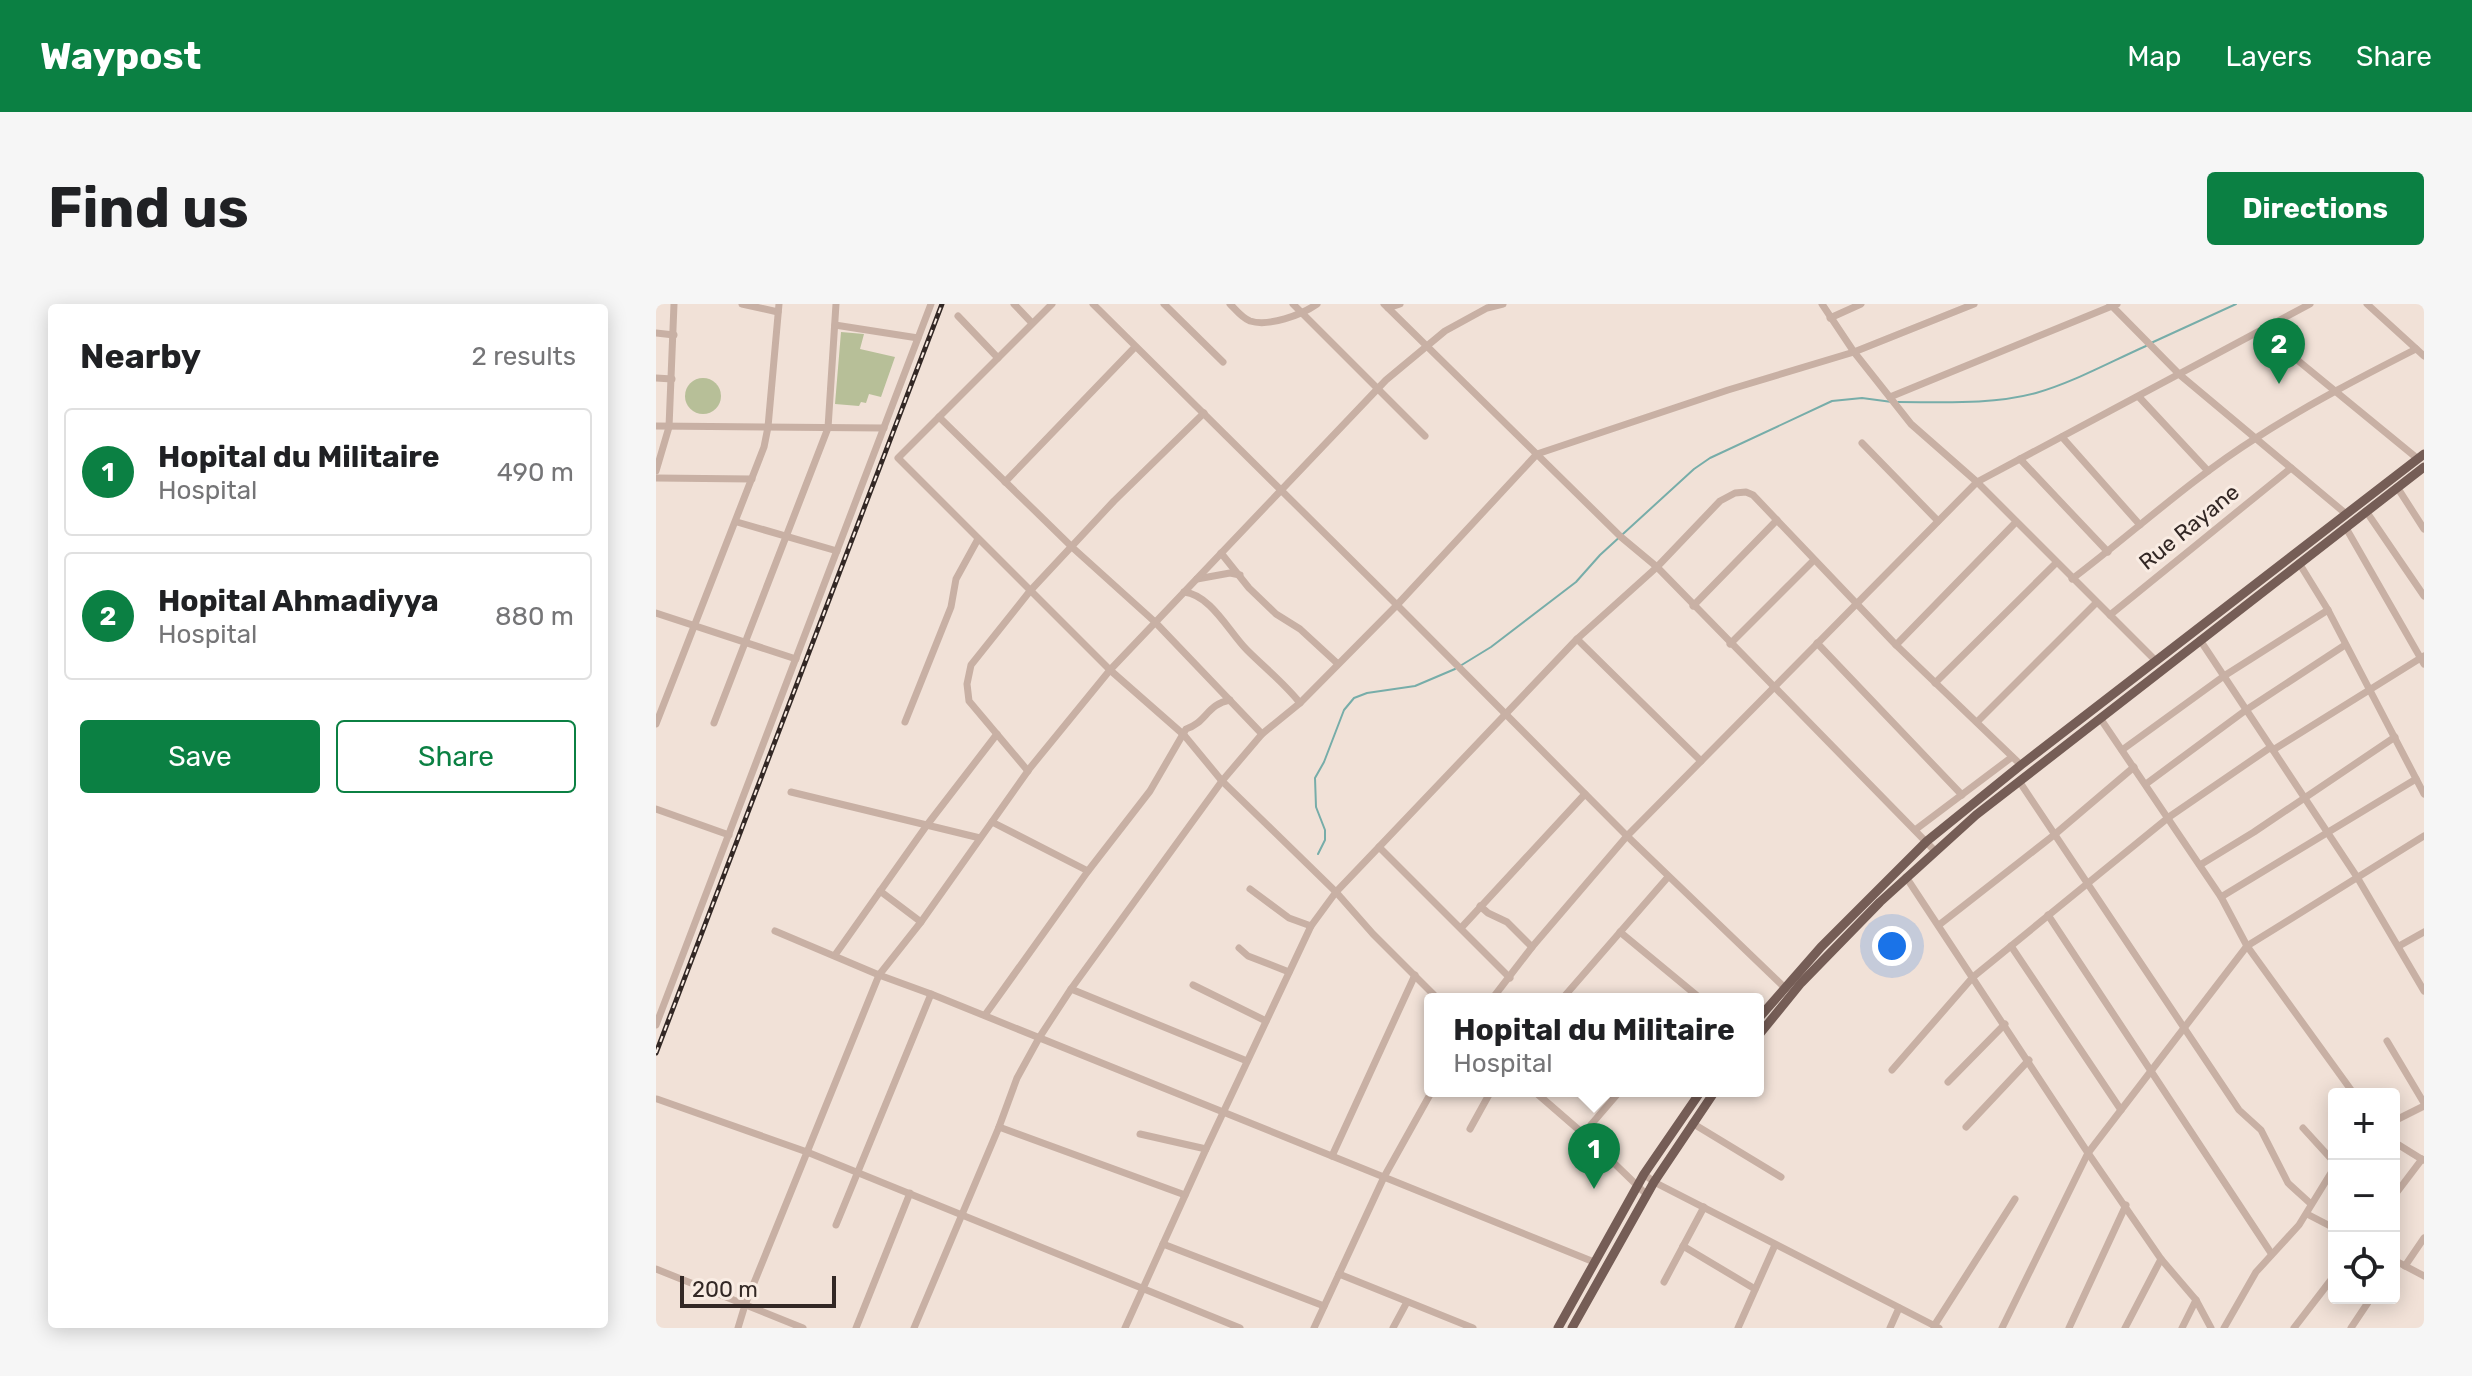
<!DOCTYPE html>
<html lang="en">
<head>
<meta charset="utf-8">
<style>
  body { margin:0; font-family:Rubik,sans-serif; background:#f6f6f6; color:#202124 }
  .controls { position:absolute; right:24px; bottom:24px; display:grid; overflow:hidden; border-radius:8px; box-shadow:0 4px 20px #0003 }
  .controls button { width:72px; height:72px; display:grid; place-items:center; padding:0; border:0; border-bottom:2px solid #e0e0e0; background:#fff; color:#202124; font:40px sans-serif }
  .scale { position:absolute; left:24px; bottom:20px; width:156px; box-sizing:border-box; padding-left:8px; border:4px solid #332825; border-top:0; font-size:22px; line-height:28px; white-space:nowrap; color:#332825; -webkit-text-stroke:6px #f9ece3; paint-order:stroke }
  .you { position:absolute; left:1236px; top:642px; width:28px; height:28px; margin:-20px; border:6px solid #fff; border-radius:50%; background:#1a73e8; box-shadow:0 0 0 12px #1a73e833 }
  .badge { display:grid; place-items:center; width:52px; height:52px; border-radius:50%; background:#0b8043; color:#fff; font-size:26px; font-weight:700 }
  .pin { position:absolute; translate:-50% -66px; filter:drop-shadow(0 2px 4px #0008) }
  .pin::after { content:''; position:absolute; top:42px; width:28px; height:24px; background:inherit; clip-path:polygon(0 0,100% 0,50% 100%) }
  .popup { position:absolute; left:768px; top:689px; width:340px; height:104px; box-sizing:border-box; display:grid; place-content:center; border-radius:8px; background:#fff; filter:drop-shadow(0 2px 6px #0005); font-size:26px; white-space:nowrap; color:#757577 }
  .popup b { font-size:30px; color:#202124 }
  .popup::after { content:''; position:absolute; left:50%; top:100%; margin-left:-16px; border:16px solid transparent; border-top-color:#fff }
  .list { margin:0; padding:0; list-style:none }
  h2 { display:flex; justify-content:space-between; align-items:center; height:104px; margin:0; padding:0 32px; font-size:34px }
  h2 small { font-size:26px; font-weight:400; color:#757577 }
  .list li { display:grid; grid-template-columns:52px 1fr auto; gap:24px; align-items:center; box-sizing:border-box; height:128px; margin:0 16px 16px; padding:0 16px; border:2px solid #e0e0e0; border-radius:8px }
  .list b { display:block; font-size:30px; white-space:nowrap }
  .list p { margin:0; font-size:26px; white-space:nowrap; color:#757577 }
  .list em { font-size:26px; font-style:normal; color:#757577 }
  .actions { display:flex; gap:16px; padding:24px 32px }
  .actions a { flex:1; padding:18px 0; border:2px solid #0b8043; border-radius:8px; text-align:center; font-size:28px; color:#0b8043 }
  .actions .main { background:#0b8043; color:#fff }
  .icon { flex:none; width:44px; height:44px; fill:none; stroke:currentColor; stroke-width:2; stroke-linecap:round; stroke-linejoin:round }
  .map { position:relative; flex:none; width:1768px; height:1024px; overflow:hidden; border-radius:8px }
  header { display:flex; align-items:center; gap:48px; box-sizing:border-box; height:112px; padding:0 40px; background:#0b8043; color:#fff }
  header strong { font-size:38px }
  nav { display:flex; gap:44px; margin-inline-start:auto; font-size:28px }
  .intro { display:flex; align-items:center; justify-content:space-between; box-sizing:border-box; height:192px; padding:0 48px }
  h1 { margin:0; font-size:56px }
  .button { padding:20px 36px; border-radius:8px; background:#0b8043; color:#fff; font-size:28px; font-weight:700 }
  main { display:flex; gap:48px; padding:0 48px }
  aside { flex:1; background:#fff; border-radius:8px; box-shadow:0 4px 20px #0003 }
  .map>svg:first-child { display:block }
  .green { fill:#b7bf98 }
  .lines { fill:none; stroke-linecap:round; stroke-linejoin:round }
  .stream { stroke:#77ada9; stroke-width:2 }
  .minor { stroke:#c8b0a4; stroke-width:7 }
  .major { stroke:#755d56; stroke-width:9 }
  .rail-casing { stroke:#332825; stroke-width:5 }
  .rail { stroke:#f9ece3; stroke-width:2; stroke-dasharray:6; stroke-linecap:butt }
  .labels { text-anchor:middle; dominant-baseline:central; stroke-width:6; stroke-linejoin:round; paint-order:stroke }
  .street-label { font-size:22px; fill:#332825; stroke:#f9ece3 }
</style>
</head>
<body>
<header>
<strong>Waypost</strong>
<nav><a>Map</a><a>Layers</a><a>Share</a></nav>
</header>
<div class="intro"><h1>Find us</h1><a class="button">Directions</a></div>
<main>
<aside>
<h2>Nearby<small>2 results</small></h2>
<ul class="list">
<li><span class="badge">1</span><div><b>Hopital du Militaire</b><p>Hospital</p></div><em>490 m</em></li>
<li><span class="badge">2</span><div><b>Hopital Ahmadiyya</b><p>Hospital</p></div><em>880 m</em></li>
</ul>
<div class="actions"><a class="main">Save</a><a>Share</a></div>
</aside>
<div class="map">
<svg width="1768" height="1024" viewBox="0 0 1768 1024">
  <rect width="100%" height="100%" fill="#f1e1d7"/>
  <g class="green">
    <path d="M185,28L208,30L204,45L239,53L225,93L213,90L210,99L205,98L203,102L179,100Z"/>
    <circle cx="47" cy="92" r="18"/>
  </g>
  <g class="lines">
    <g class="stream">
      <path d="M1495,39L1580,0"/>
      <path d="M1242,98C1287,98 1336,101 1380,89C1418,78 1454,58 1490,42"/>
      <path d="M804,362L835,343L920,278L944,251L1038,165L1054,154L1176,97L1206,94L1236,98"/>
      <path d="M662,550L669,536V526L660,503L659,474L668,458L688,406L698,394L711,389L759,382L799,365"/>
    </g>
    <g class="minor">
      <path d="M86,0L122,8"/>
      <path d="M358,0L376,19"/>
      <path d="M396,0L242,154L454,366L528,431L566,477L680,588L717,630L782,695"/>
      <path d="M437,0L741,301L971,532L1128,683"/>
      <path d="M508,0L567,58"/>
      <path d="M574,0C580,6 586,14 594,17C613,23 645,11 661,0"/>
      <path d="M637,0L769,132"/>
      <path d="M728,0L965,233L1001,263L1279,547"/>
      <path d="M1166,0L1198,48L1255,120L1321,178L1500,357"/>
      <path d="M1454,0L1524,71L1689,209"/>
      <path d="M1711,0L1768,52"/>
      <path d="M732,4L744,0"/>
      <path d="M302,12L342,54"/>
      <path d="M1174,14L1205,0"/>
      <path d="M179,21L262,34"/>
      <path d="M1606,27L1762,155"/>
      <path d="M0,29L18,31"/>
      <path d="M0,74L16,75"/>
      <path d="M1234,93L1461,0"/>
      <path d="M1483,93L1552,167"/>
      <path d="M283,113L417,244L499,318L606,430"/>
      <path d="M0,122L228,124"/>
      <path d="M1406,133L1484,221"/>
      <path d="M1206,139L1282,217"/>
      <path d="M1364,155L1452,248"/>
      <path d="M0,167L13,123L18,0"/>
      <path d="M0,174L96,175"/>
      <path d="M349,178L479,43"/>
      <path d="M1741,183L1768,225"/>
      <path d="M1710,207L1768,292"/>
      <path d="M81,218L181,247"/>
      <path d="M1690,224L1768,360"/>
      <path d="M565,249L593,284L620,310L644,325L682,360"/>
      <path d="M1643,259L1672,306L1768,490"/>
      <path d="M541,275L574,269L584,271"/>
      <path d="M1416,275C1478,228 1535,175 1600,134C1651,101 1705,73 1760,45"/>
      <path d="M528,288C555,291 573,328 591,346C609,364 628,379 644,399"/>
      <path d="M1037,302L1121,216"/>
      <path d="M0,309L140,355"/>
      <path d="M1454,311L1635,164"/>
      <path d="M921,335L1045,457"/>
      <path d="M1544,336L1701,573L1768,687"/>
      <path d="M1161,339L1306,491"/>
      <path d="M1074,340L1158,256"/>
      <path d="M1240,341L1360,218"/>
      <path d="M1279,379L1400,259"/>
      <path d="M1444,414L1565,593L1591,642L1698,790"/>
      <path d="M249,418L295,303L300,275L322,235"/>
      <path d="M1321,418L1440,299"/>
      <path d="M58,419L172,124L180,0"/>
      <path d="M0,420L108,143L112,123L123,0"/>
      <path d="M1466,446L1568,372L1672,306"/>
      <path d="M1617,446L1768,352"/>
      <path d="M372,467L313,397L311,380L315,361L374,287L458,197L548,109"/>
      <path d="M1363,477L1583,806L1605,826L1632,879L1655,900"/>
      <path d="M1490,480L1590,406L1689,341"/>
      <path d="M135,488L324,534"/>
      <path d="M0,505L73,531"/>
      <path d="M336,518L432,567"/>
      <path d="M1259,526L1356,453"/>
      <path d="M723,543L921,335L1001,263L1064,197L1079,189L1090,188L1097,191L1240,341L1365,461"/>
      <path d="M1544,561L1598,528L1739,433"/>
      <path d="M1250,573L1432,849L1505,955L1540,996L1555,1024"/>
      <path d="M594,585L633,614L655,622"/>
      <path d="M224,587L265,618"/>
      <path d="M1565,593L1760,475"/>
      <path d="M824,602L832,609L851,618L876,643"/>
      <path d="M1392,611L1615,949"/>
      <path d="M1283,621L1398,531L1478,463"/>
      <path d="M805,624L929,490"/>
      <path d="M119,627L223,671L275,690L938,958"/>
      <path d="M964,628L1045,695"/>
      <path d="M1355,642L1465,806"/>
      <path d="M1743,642L1768,628"/>
      <path d="M583,644L592,652L633,668"/>
      <path d="M179,651L271,521L341,430"/>
      <path d="M537,681L610,717"/>
      <path d="M415,685L591,757"/>
      <path d="M836,695L876,643L971,532L1321,178L1654,0"/>
      <path d="M906,695L1012,573"/>
      <path d="M329,711L432,567L494,487L530,425C550,419 551,400 574,396"/>
      <path d="M0,721L275,0"/>
      <path d="M1731,737L1768,799"/>
      <path d="M1236,766L1317,673L1513,513L1615,443"/>
      <path d="M1292,778L1349,720"/>
      <path d="M878,787L931,833L991,891"/>
      <path d="M1,795L151,848L584,1024"/>
      <path d="M1738,817L1768,802"/>
      <path d="M1036,819L1125,873"/>
      <path d="M343,823L529,891"/>
      <path d="M1310,823L1373,756"/>
      <path d="M1647,824L1678,858"/>
      <path d="M814,825L835,787"/>
      <path d="M484,830L550,845"/>
      <path d="M927,830L964,787"/>
      <path d="M1738,838L1767,856"/>
      <path d="M676,852L759,671"/>
      <path d="M988,870L998,878L1283,1024"/>
      <path d="M1738,892L1766,855"/>
      <path d="M1651,910L1678,924"/>
      <path d="M180,921L275,690"/>
      <path d="M507,940L668,1002"/>
      <path d="M1027,942L1099,985"/>
      <path d="M1738,956L1768,972"/>
      <path d="M1749,962L1768,934"/>
      <path d="M0,965L147,1024"/>
      <path d="M683,970L817,1024"/>
      <path d="M1008,978L1048,903"/>
      <path d="M1278,1022L1359,895"/>
      <path d="M82,1024L89,1001L223,671L265,618L374,464L454,366L730,76L789,27L831,4L847,0"/>
      <path d="M200,1024L254,889"/>
      <path d="M258,1024L343,823L361,774L383,734L415,685L566,477L606,430L644,399L741,301L881,150L1072,86L1198,48L1318,0"/>
      <path d="M469,1024L550,845L655,622L680,588L723,543L854,674"/>
      <path d="M658,1024L728,873L776,787"/>
      <path d="M737,1024L751,998"/>
      <path d="M1082,1024L1119,941"/>
      <path d="M1234,1024L1243,1004"/>
      <path d="M1346,1024L1432,849L1591,642L1768,532"/>
      <path d="M1413,1024L1470,901"/>
      <path d="M1469,1024L1505,955"/>
      <path d="M1526,1024L1540,996"/>
      <path d="M1568,1024L1600,968L1643,921L1678,864"/>
      <path d="M1638,1024L1678,972"/>
      <path d="M1695,1024L1715,994"/>
    </g>
    <g class="major">
      <path d="M1102,715L1165,643L1271,537L1365,461L1768,150"/>
      <path d="M1102,732L1145,679L1224,598L1320,511L1768,163"/>
      <path d="M902,1024L988,870L1045,787"/>
      <path d="M916,1024L998,878L1059,787"/>
    </g>
    <defs>
      <path id="rail" d="M0,749L286,0"/>
    </defs>
    <use href="#rail" class="rail-casing"/>
    <use href="#rail" class="rail"/>
  </g>
  <g class="labels">
    <g class="street-label">
      <text transform="translate(1533 223) rotate(-39)">Rue Rayane</text>
    </g>
  </g>
</svg>
<div class="controls">
<button>+</button>
<button>−</button>
<button><svg class="icon" aria-label="locate" viewBox="0 0 24 24"><circle cx="12" cy="12" r="6"/><path d="M12 2v4M12 18v4M2 12h4M18 12h4"/></svg></button>
</div>
<div class="scale">200 m</div>
<div class="you"></div>
<div class="pin badge" style="left:938px;top:885px">1</div>
<div class="popup"><b>Hopital du Militaire</b>Hospital</div>
<div class="pin badge" style="left:1623px;top:80px">2</div>
</div>
</main>
</body>
</html>
